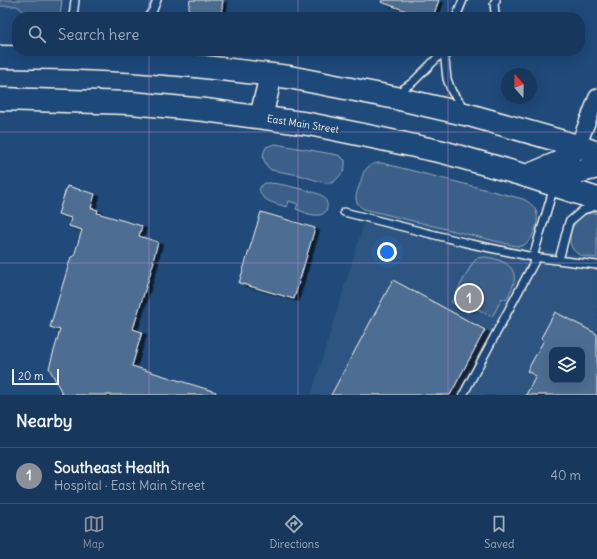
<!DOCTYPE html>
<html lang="en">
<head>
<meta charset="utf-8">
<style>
  body { margin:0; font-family:Delius,sans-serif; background:#203f62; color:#f1f3f6 }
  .controls { position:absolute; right:12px; bottom:12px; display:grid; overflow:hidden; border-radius:8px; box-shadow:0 4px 16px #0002 }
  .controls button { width:36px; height:36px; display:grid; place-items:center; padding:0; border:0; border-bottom:1px solid #365272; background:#17385c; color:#f1f3f6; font:20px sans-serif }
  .compass { position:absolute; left:501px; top:68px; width:36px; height:36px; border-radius:50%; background:#17385c; box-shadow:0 4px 16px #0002; rotate:340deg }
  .scale { position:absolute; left:12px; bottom:10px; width:47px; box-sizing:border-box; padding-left:4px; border:2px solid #f4f1e8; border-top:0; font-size:11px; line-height:14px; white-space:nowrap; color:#f4f1e8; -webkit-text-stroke:3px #1f4a7a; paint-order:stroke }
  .you { position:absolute; left:387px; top:252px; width:14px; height:14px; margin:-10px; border:3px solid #fff; border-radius:50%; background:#1a73e8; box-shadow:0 0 0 6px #1a73e833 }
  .badge { display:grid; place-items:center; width:26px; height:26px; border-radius:50%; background:#8c9099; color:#fff; font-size:13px; font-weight:700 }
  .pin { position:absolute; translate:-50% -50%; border:2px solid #fff; box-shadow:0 1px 4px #0006 }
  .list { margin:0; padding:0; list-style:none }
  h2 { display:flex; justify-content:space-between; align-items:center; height:52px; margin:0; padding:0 16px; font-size:17px }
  h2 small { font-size:13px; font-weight:400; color:#9eacbb }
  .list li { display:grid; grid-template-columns:26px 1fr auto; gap:12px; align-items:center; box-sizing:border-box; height:56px; padding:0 16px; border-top:1px solid #365272 }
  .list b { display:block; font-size:15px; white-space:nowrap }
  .list p { margin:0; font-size:13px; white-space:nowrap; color:#9eacbb }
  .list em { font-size:13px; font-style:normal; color:#9eacbb }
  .icon { flex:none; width:22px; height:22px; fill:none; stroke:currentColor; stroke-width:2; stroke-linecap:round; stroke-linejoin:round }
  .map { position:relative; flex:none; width:597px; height:395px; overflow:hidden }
  .search { position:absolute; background:#17385c; box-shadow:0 4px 16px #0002; left:12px; right:12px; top:12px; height:44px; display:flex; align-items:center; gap:10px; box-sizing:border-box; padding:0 14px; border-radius:16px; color:#9eacbb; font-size:15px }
  .sheet { height:108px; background:#17385c }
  nav { display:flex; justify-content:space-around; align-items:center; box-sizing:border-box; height:56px; border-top:1px solid #365272; background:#17385c; font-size:11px; color:#9eacbb }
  nav a { display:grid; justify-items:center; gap:2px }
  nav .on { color:#8c9099 }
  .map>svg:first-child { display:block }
  .built { fill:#2d5581; fill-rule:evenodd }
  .green { fill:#3a5f88; stroke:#97a8b8 }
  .building { fill:#4d6e92; stroke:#f4f1e8; fill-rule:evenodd; filter:url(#shadow) }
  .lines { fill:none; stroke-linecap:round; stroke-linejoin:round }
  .service-casing { stroke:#f4f1e8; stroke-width:10 }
  .minor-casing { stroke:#f4f1e8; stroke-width:18 }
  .primary-casing { stroke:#f4f1e8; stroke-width:25 }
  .service { stroke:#1f4a7a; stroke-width:7 }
  .minor { stroke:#1f4a7a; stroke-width:15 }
  .primary { stroke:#1f4a7a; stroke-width:22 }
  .grid { fill:none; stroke:#b185d1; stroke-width:1; stroke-opacity:0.55 }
  .labels { text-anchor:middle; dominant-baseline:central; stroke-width:4; stroke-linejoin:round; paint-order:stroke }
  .street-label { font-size:10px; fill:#f4f1e8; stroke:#1f4a7a }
</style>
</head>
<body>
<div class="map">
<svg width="597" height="395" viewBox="0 0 597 395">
  <defs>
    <filter id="shadow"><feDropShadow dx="4.5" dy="2.5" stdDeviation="0" flood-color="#0009"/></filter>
  </defs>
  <rect width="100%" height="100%" fill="#1f4a7a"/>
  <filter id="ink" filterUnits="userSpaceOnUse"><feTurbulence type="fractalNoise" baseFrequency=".025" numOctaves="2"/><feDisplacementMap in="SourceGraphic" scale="8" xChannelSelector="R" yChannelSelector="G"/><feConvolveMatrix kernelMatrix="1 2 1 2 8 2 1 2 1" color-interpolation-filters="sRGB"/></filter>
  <g filter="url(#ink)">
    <path class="built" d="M368,210L512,245L597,258V395H311ZM552,350H582V380H552Z"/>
    <g class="green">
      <path d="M0,0H62L60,17H30L17,6H0Z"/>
      <path d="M275,144L338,155L345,160V166L344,171L335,181L332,183H325L299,175L271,170L267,166L263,158L264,152L266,147Z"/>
      <path d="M378,163H382L523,199C527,201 532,204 535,209C541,218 534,240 524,245C520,247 516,246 512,245L364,209C351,202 357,192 361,181C362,177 363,172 366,169C370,165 373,164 378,163Z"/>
      <path d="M265,183C276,182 307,190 319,194C331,199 330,217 315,215C309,215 302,211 296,209L298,204L289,201L287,207C278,204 257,201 260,187Z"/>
      <path d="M594,213L597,214V258C591,257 584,257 578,254C564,245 570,224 582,216C585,214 589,213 594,213Z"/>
      <path d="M485,257C491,258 498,259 503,262C506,263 509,266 511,268C519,279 511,290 506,300L502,298L492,317L472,306L468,313L451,302L472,264L477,258Z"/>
    </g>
    <g class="building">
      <path d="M190,0H223L221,17H215L188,13Z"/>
      <path d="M382,0H439L433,17H424L381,2Z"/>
      <path d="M67,186L95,194L91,208L98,210L97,213L142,226L139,236L158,242L153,261H154L133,329L142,332L132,366L216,392L215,395H63L49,368L60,330L50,327L71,257L74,256L82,230L69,226L71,218L58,214Z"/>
      <path d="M261,212L315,228L294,299L239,283Z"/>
      <path d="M393,280L485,330L450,395H331Z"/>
      <path d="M555,312L597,334V395H526L536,376L527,371L544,340L541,338ZM552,350H582V380H552Z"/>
    </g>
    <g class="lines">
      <defs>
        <g id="service">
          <path d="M495,13L494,3L496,0"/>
          <path d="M73,17L75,0"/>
          <path d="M148,17L153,10L157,0"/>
          <path d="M456,17L463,0"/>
          <path d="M444,51L447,79L452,92L464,108"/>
          <path d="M396,94L413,82L444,51"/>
          <path d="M344,212L471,244L533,257L597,265"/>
          <path d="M533,257L554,187"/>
          <path d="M559,260L569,222L583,210L597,206"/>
          <path d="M463,395L537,257"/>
        </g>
        <path id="minor" d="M578,146L597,97"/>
        <g id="primary">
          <path d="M0,57L69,58L134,61L196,66L289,77L391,97L469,115L578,146L597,153"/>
          <path d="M0,99L131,103L205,110L309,124L363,135L443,152L527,176L597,199"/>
          <path d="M261,117L271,75"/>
          <path d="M527,176L558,163L578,146"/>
          <path d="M555,185L577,172L597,167"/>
        </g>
      </defs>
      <use href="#service" class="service-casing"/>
      <use href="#minor" class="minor-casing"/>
      <use href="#primary" class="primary-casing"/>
      <use href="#service" class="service"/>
      <use href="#minor" class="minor"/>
      <use href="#primary" class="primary"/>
    </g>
  </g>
  <path class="grid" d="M149,0V17M298,0V17M448,0V17M149,51V395M298,51V395M448,51V395M0,132H597M0,263H597"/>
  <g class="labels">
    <g class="street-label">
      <text transform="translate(303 124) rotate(9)">East Main Street</text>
    </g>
  </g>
</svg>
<div class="controls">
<button><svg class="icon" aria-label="layers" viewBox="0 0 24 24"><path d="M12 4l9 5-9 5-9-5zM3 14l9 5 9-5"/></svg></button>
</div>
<svg class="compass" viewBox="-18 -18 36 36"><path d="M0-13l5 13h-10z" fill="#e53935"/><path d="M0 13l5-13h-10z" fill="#9eacbb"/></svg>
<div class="scale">20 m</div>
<div class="you"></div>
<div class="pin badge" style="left:469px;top:298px">1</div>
<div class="search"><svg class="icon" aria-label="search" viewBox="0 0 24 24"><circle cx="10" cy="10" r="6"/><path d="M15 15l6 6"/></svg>Search here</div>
</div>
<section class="sheet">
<h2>Nearby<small></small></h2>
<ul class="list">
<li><span class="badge">1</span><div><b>Southeast Health</b><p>Hospital · East Main Street</p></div><em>40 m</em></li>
</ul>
</section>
<nav>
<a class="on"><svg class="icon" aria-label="map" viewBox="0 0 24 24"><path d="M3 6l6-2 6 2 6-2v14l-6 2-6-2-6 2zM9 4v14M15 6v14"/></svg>Map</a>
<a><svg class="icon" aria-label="directions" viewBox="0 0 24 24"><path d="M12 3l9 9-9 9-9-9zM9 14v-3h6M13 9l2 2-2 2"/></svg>Directions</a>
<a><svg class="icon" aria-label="saved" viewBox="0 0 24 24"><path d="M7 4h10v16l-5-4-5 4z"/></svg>Saved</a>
</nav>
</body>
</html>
